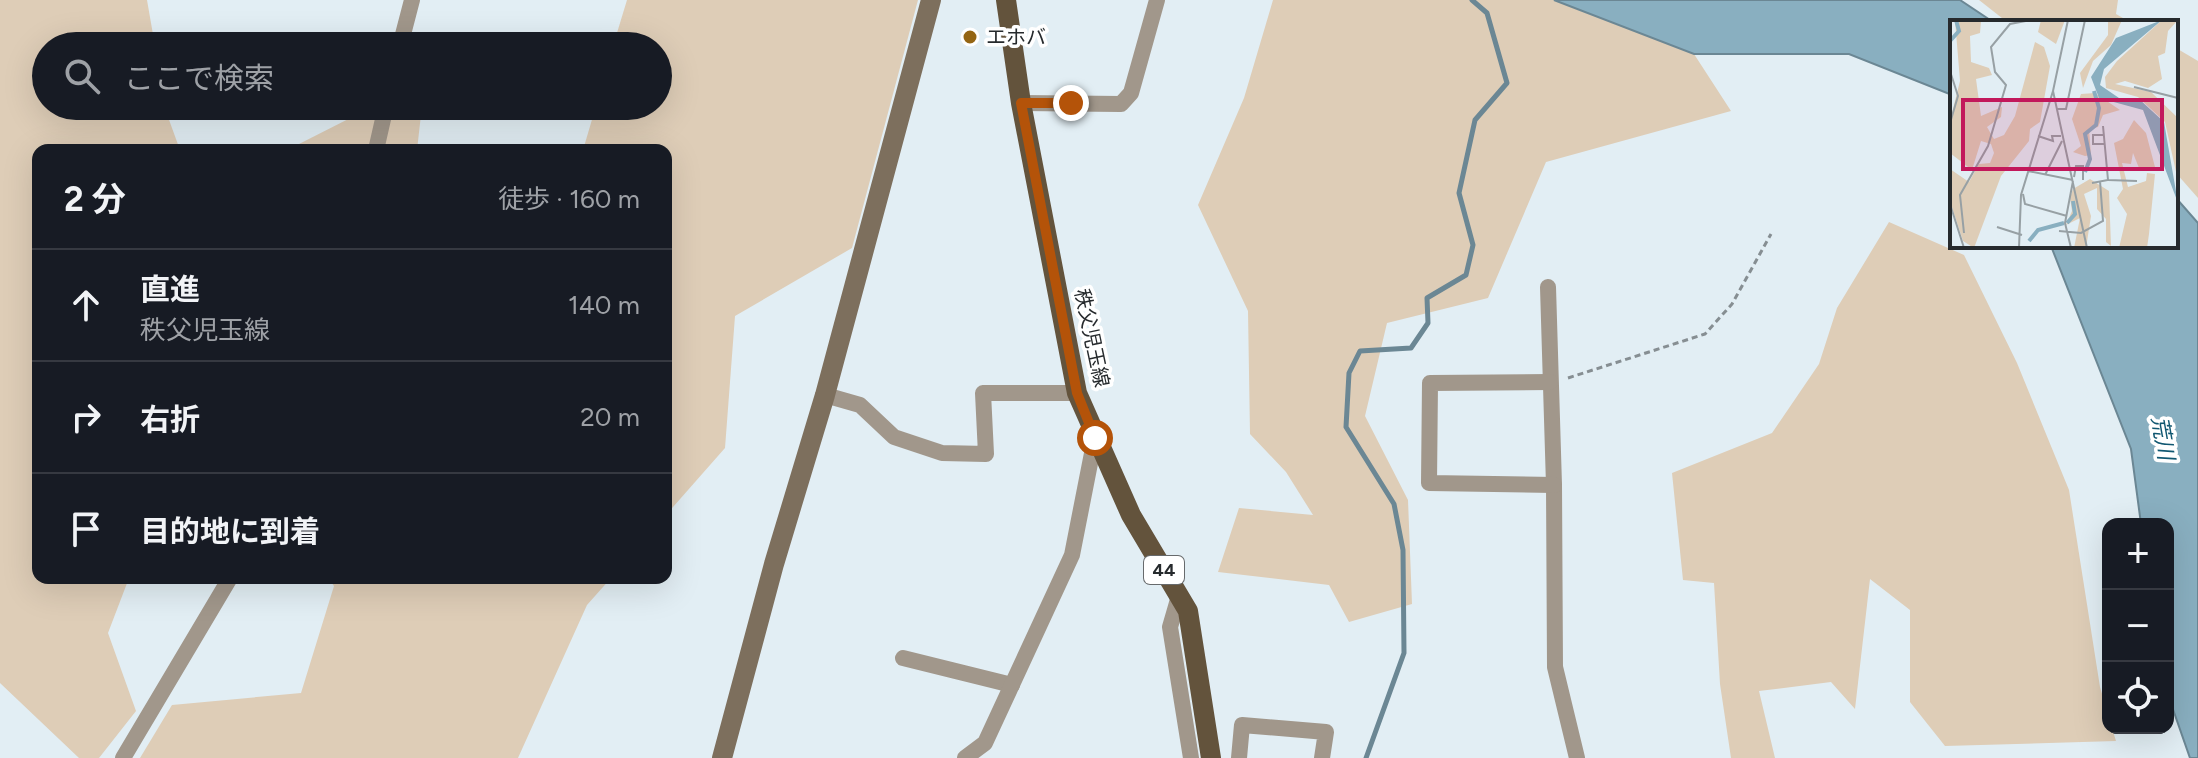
<!DOCTYPE html>
<html lang="ja">
<head>
<meta charset="utf-8">
<style>
  body { margin:0; font-family:Figtree,"Noto Sans JP",sans-serif; background:#242831; color:#f1f3f6 }
  .controls { position:absolute; right:24px; bottom:24px; display:grid; overflow:hidden; border-radius:16px; box-shadow:0 8px 32px #0002 }
  .controls button { width:72px; height:72px; display:grid; place-items:center; padding:0; border:0; border-bottom:2px solid #363941; background:#171b24; color:#f1f3f6; font:40px sans-serif }
  .stop { position:absolute; width:24px; height:24px; margin:-18px; border:6px solid #b45309; border-radius:50%; background:#fff }
  .stop.end { background:#b45309; border-color:#fff; box-shadow:0 2px 8px #0008 }
  .list { margin:0; padding:0; list-style:none }
  h2 { display:flex; justify-content:space-between; align-items:center; height:104px; margin:0; padding:0 32px; font-size:34px }
  h2 small { font-size:26px; font-weight:400; color:#9ea1a6 }
  .list li { display:grid; grid-template-columns:52px 1fr auto; gap:24px; align-items:center; box-sizing:border-box; height:112px; padding:0 32px; border-top:2px solid #363941 }
  .list b { display:block; font-size:30px; white-space:nowrap }
  .list p { margin:0; font-size:26px; white-space:nowrap; color:#9ea1a6 }
  .list em { font-size:26px; font-style:normal; color:#9ea1a6 }
  .icon { flex:none; width:44px; height:44px; fill:none; stroke:currentColor; stroke-width:2; stroke-linecap:round; stroke-linejoin:round }
  .map { position:relative; flex:none; width:2198px; height:758px; overflow:hidden }
  .search { position:absolute; background:#171b24; box-shadow:0 8px 32px #0002; left:32px; top:32px; width:640px; height:88px; display:flex; align-items:center; gap:20px; box-sizing:border-box; padding:0 28px; border-radius:44px; color:#9ea1a6; font-size:30px }
  .panel { position:absolute; background:#171b24; box-shadow:0 8px 32px #0002; left:32px; top:144px; width:640px; height:440px; border-radius:16px }
  .map>svg:first-child { display:block }
  .green { fill:#decdb7 }
  .water { fill:#89afc0; stroke:#6b8794; stroke-width:2 }
  .lines { fill:none; stroke-linecap:round; stroke-linejoin:round }
  .stream { stroke:#6b8794; stroke-width:5 }
  .path { stroke:#868e92; stroke-width:3; stroke-dasharray:6 4; stroke-linecap:butt }
  .street { stroke:#a1978b; stroke-width:16 }
  .secondary { stroke:#7d6f5d; stroke-width:20 }
  .primary { stroke:#63533c; stroke-width:20 }
  .route { stroke:#b45309; stroke-width:10 }
  .poi-dot { fill:#946513; stroke:#fff; stroke-width:3 }
  .labels { text-anchor:middle; dominant-baseline:central; stroke-width:7; stroke-linejoin:round; paint-order:stroke }
  .shield { fill:#fff; stroke:#676a6c; stroke-width:2 }
  .shield-label { font-size:18px; font-weight:bold; fill:#262a2d }
  .poi-label { font-size:20px; fill:#262a2d; stroke:#fff; text-anchor:start }
  .street-label { font-size:20px; fill:#262a2d; stroke:#fff }
  .water-label { font-size:22px; font-style:italic; fill:#105771; stroke:#fff }
  .inset-river { fill:none; stroke:#89afc0; stroke-width:4 }
  .inset-road { fill:none; stroke:#97a0a4; stroke-width:2 }
  .view { fill:#c2185b; fill-opacity:0.15; stroke:#c2185b; stroke-width:4 }
  .inset-edge { fill:none; stroke:#262a2d; stroke-width:4 }
</style>
</head>
<body>
<div class="map">
<svg width="2198" height="758" viewBox="0 0 2198 758">
  <rect width="100%" height="100%" fill="#e2eef4"/>
  <g class="green">
    <path d="M0,0H147L155,46H46V106H164L180,150H38V578H129L108,633L136,711L99,758H79L0,683Z"/>
    <path d="M627,0H918L852,248L735,316L725,448L666,515V150H583L596,106H658V46H613Z"/>
    <path d="M1273,0H1554L1694,54L1731,111L1546,162L1488,298L1387,323L1365,416L1408,500L1412,604L1349,622L1329,585L1218,572L1239,508L1313,515L1286,472L1250,434L1248,311L1198,205L1244,98Z"/>
    <path d="M1979,0H2118L2116,14L2130,22H2007Z"/>
    <path d="M2176,48L2198,61V198L2176,173Z"/>
    <path d="M374,106H422L417,150H282L299,144Z"/>
    <path d="M1889,222L1964,255L2017,363L2069,490L2100,687L2108,714V728H2112L2116,741L1945,746L1910,702V610L1870,579L1855,709L1831,682L1759,691L1775,758H1731L1720,684L1714,583L1683,580L1672,473L1772,433L1819,364L1837,308Z"/>
    <path d="M328,578H611L587,605L518,758H140L172,705L301,693L334,586Z"/>
  </g>
  <g class="water">
    <path d="M1554,0H1960L1993,22H1952V95L1849,54H1694Z"/>
    <path d="M2176,198L2198,223V758H2190L2168,695V524H2141L2131,449L2051,246H2176Z"/>
  </g>
  <g class="lines">
    <path class="stream" d="M1366,758L1404,653L1403,550L1394,504L1346,427L1349,373L1360,351L1411,348L1428,323L1427,298L1466,275L1473,245L1459,193L1475,120L1507,83L1487,13L1472,0"/>
    <path class="path" d="M1568,378L1705,334L1732,304L1771,234"/>
    <g class="street">
      <path d="M400,46L412,0"/>
      <path d="M1021,103L1121,104L1131,93L1157,0"/>
      <path d="M376,150L386,106"/>
      <path d="M1548,287L1554,485L1555,667L1577,758"/>
      <path d="M1550,382L1430,383L1429,483L1554,485"/>
      <path d="M825,395L860,405L894,437L942,453L986,454L983,393H1077"/>
      <path d="M1179,596L1170,627L1191,758"/>
      <path d="M903,658L1012,685"/>
      <path d="M123,758L230,578"/>
      <path d="M965,758L985,743L1072,555L1095,438"/>
      <path d="M1239,758L1242,725L1326,732L1322,758"/>
    </g>
    <path class="secondary" d="M722,758L774,564L825,395L931,0"/>
    <path class="primary" d="M1006,0L1021,103L1077,393L1131,515L1188,611L1211,758"/>
  </g>
  <g class="lines">
    <path class="route" d="M1071,103H1021L1077,393L1095,438"/>
  </g>
  <circle class="poi-dot" cx="970" cy="37" r="8"/>
  <g class="labels">
    <rect class="shield" x="1144" y="556" width="40" height="28" rx="6"/>
    <g class="shield-label">
      <text x="1164" y="570">44</text>
    </g>
    <g class="poi-label">
      <text x="986" y="37">エホバ</text>
    </g>
    <g class="street-label">
      <text transform="translate(1092 338) rotate(78)">秩父児玉線</text>
    </g>
    <g class="water-label">
      <text transform="translate(2163 438) rotate(80)">荒川</text>
    </g>
  </g>
  <g transform="translate(1950 20)">
    <rect width="228" height="228" fill="#e2eef4"/>
    <path d="M5,0H41L31,1L30,13L20,16L21,42L39,48L42,55L26,59L31,96L52,87L51,97L37,107L44,119L54,115L65,96L85,22L94,27L100,46L90,102L80,109L79,121L51,156L24,228L13,221L0,181V149L19,162L29,144L40,143L44,133L41,124L31,121L22,150L0,133V101L10,61ZM91,0H115L106,24L88,12ZM158,0H172L161,25L143,41L133,68L130,53L158,15ZM212,0H228L218,11L215,33L208,36L212,59L198,68L175,61L165,64L201,72L228,98V161L215,102L188,77L156,68L155,57L167,41ZM145,73L170,90L153,95L148,107L139,109L141,135L135,136L123,132L131,126L122,99L131,74ZM184,100L196,113L205,147L189,148L183,133L181,144L172,143L178,167L196,161L197,153L205,154L199,214L197,228H169L177,194L167,178L173,169L164,123L173,119ZM140,159L159,171L161,226L156,222V199L147,189V168L134,174L141,196L136,228H124L130,198L116,205L122,191L120,178L123,169Z" fill="#decdb7"/>
    <path d="M212,0L154,49L150,65L169,78L189,79L214,102L228,183L193,90L149,78L141,57L166,18Z" fill="#89afc0"/>
    <path class="inset-river" d="M0,21L9,11L6,0M135,152L140,139L135,114L146,105L149,88L144,71M117,203L125,194L123,181M79,221L88,210L114,203"/>
    <path class="inset-road" d="M118,0L103,71L137,228M0,51L8,76L0,103M184,67L228,78M106,89H116L135,0M153,115H143V124H154M88,116L103,121L102,116H111M78,151L123,160M95,155L112,121M124,157L126,146H133V160M158,160L187,161M142,163L158,160L153,106M73,174L75,184L117,196M0,184L14,228M47,207L72,215M109,211L131,213L153,201L150,161M14,213L10,175L38,126L56,65L45,52L41,27L60,4L81,0M69,228L71,175L103,71M121,228L115,203L123,161"/>
    <path class="view" d="M13,80H212V149H13Z"/>
    <rect width="228" height="228" class="inset-edge"/>
  </g>
</svg>
<div class="controls">
<button>+</button>
<button>−</button>
<button><svg class="icon" aria-label="locate" viewBox="0 0 24 24"><circle cx="12" cy="12" r="6"/><path d="M12 2v4M12 18v4M2 12h4M18 12h4"/></svg></button>
</div>
<div class="stop" style="left:1095px;top:438px"></div>
<div class="stop end" style="left:1071px;top:103px"></div>
<div class="search"><svg class="icon" aria-label="search" viewBox="0 0 24 24"><circle cx="10" cy="10" r="6"/><path d="M15 15l6 6"/></svg>ここで検索</div>
<section class="panel">
<h2>2 分<small>徒歩 · 160 m</small></h2>
<ul class="list">
<li><svg class="icon" aria-label="ahead" viewBox="0 0 24 24"><path d="M12 20V5M6 11l6-6 6 6"/></svg><div><b>直進</b><p>秩父児玉線</p></div><em>140 m</em></li>
<li><svg class="icon" aria-label="right" viewBox="0 0 24 24"><path d="M7 20v-9h11M14 6l5 5-5 5"/></svg><div><b>右折</b></div><em>20 m</em></li>
<li><svg class="icon" aria-label="arrive" viewBox="0 0 24 24"><path d="M6 21V4h12l-3 4 3 4H6"/></svg><div><b>目的地に到着</b></div></li>
</ul>
</section>
</div>
</body>
</html>
